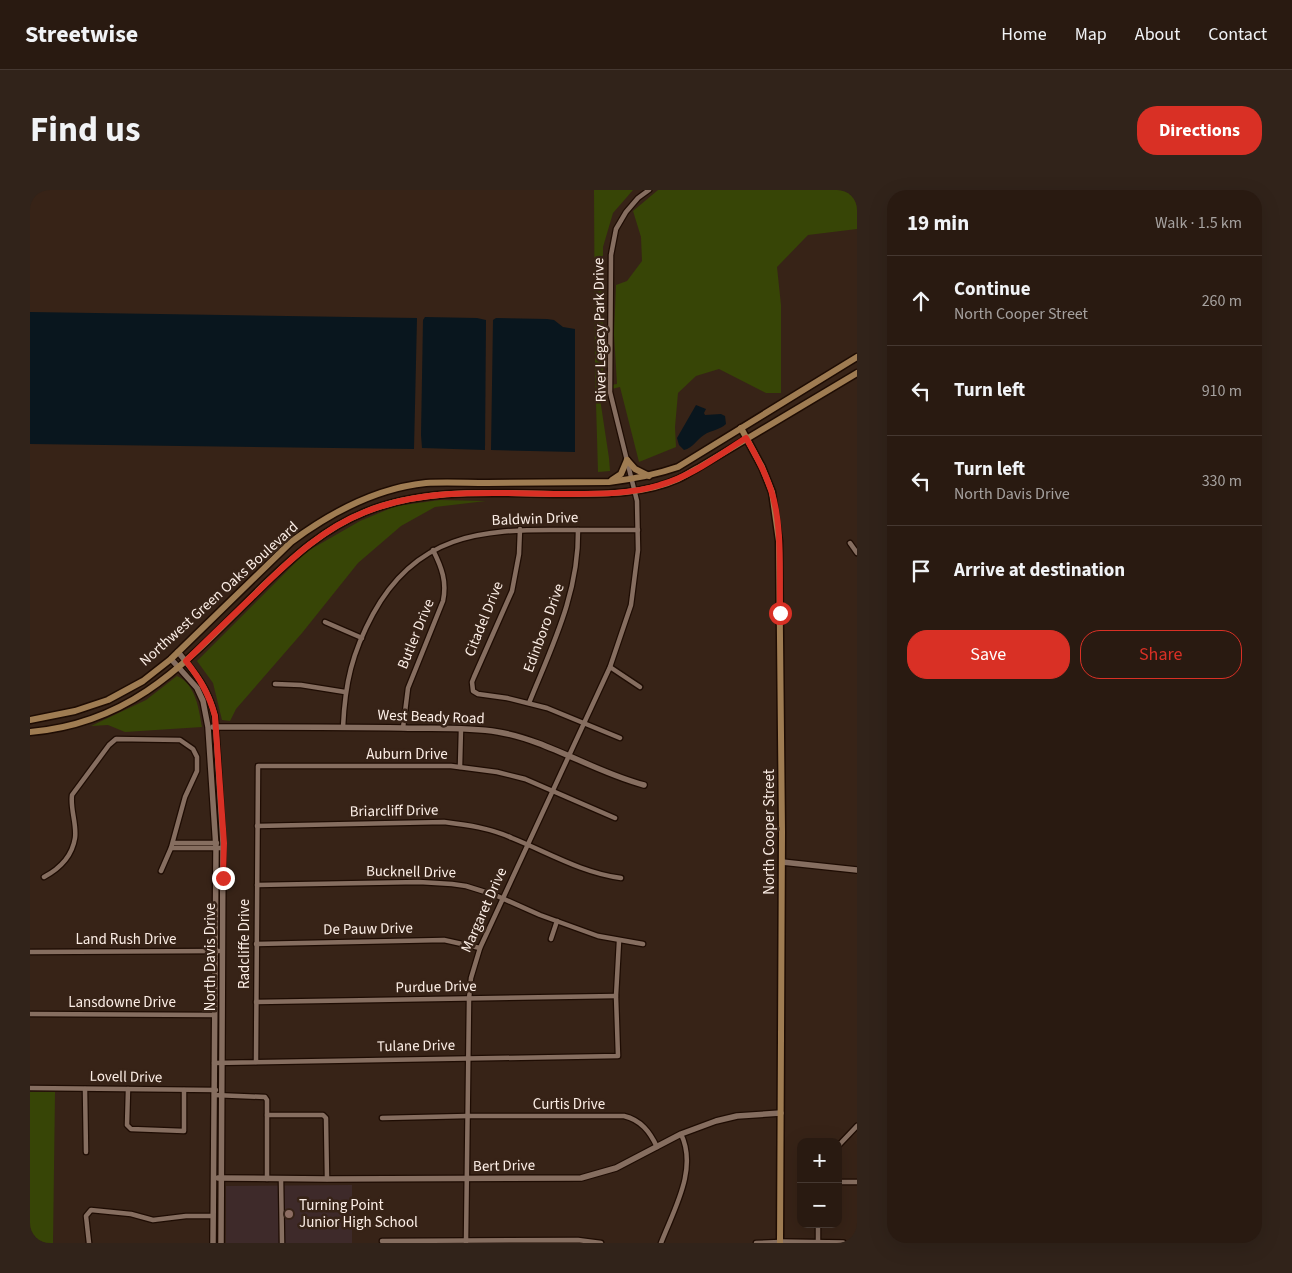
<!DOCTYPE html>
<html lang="en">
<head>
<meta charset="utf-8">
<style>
  body { margin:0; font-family:"Source Sans 3",sans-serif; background:#31231a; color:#f1f3f6 }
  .controls { position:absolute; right:15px; bottom:15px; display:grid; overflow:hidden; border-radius:10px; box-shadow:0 5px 20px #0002 }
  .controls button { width:45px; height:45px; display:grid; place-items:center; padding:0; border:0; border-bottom:1px solid #453831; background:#291a11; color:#f1f3f6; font:25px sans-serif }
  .stop { position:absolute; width:15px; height:15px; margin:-11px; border:4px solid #d93025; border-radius:50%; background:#fff }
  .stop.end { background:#d93025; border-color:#fff; box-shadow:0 1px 5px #0008 }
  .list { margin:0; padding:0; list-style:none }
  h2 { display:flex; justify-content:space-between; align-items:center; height:65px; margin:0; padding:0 20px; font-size:21px }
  h2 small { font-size:16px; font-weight:400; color:#a5a19f }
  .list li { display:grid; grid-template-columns:32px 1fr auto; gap:15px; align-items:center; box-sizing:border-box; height:90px; padding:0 20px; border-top:1px solid #453831 }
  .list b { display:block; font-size:19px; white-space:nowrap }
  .list p { margin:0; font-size:16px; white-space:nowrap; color:#a5a19f }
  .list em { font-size:16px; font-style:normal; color:#a5a19f }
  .actions { display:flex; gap:10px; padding:15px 20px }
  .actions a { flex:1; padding:11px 0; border:1px solid #d93025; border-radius:20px; text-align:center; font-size:18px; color:#d93025 }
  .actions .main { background:#d93025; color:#fff }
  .icon { flex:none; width:28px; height:28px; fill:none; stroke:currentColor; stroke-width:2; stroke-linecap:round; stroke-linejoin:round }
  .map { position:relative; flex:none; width:827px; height:1053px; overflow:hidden; border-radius:20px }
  header { display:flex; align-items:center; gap:30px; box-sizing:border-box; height:70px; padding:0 25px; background:#291a11; border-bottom:1px solid #453831 }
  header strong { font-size:24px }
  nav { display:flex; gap:28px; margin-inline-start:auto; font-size:18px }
  .intro { display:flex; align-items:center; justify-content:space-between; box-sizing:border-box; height:120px; padding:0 30px }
  h1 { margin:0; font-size:35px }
  .button { padding:12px 22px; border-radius:20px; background:#d93025; color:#fff; font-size:18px; font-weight:700 }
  main { display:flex; gap:30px; padding:0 30px }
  aside { flex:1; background:#291a11; border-radius:20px; box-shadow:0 5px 20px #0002 }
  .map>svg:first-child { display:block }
  .education { fill:#3e2a2a }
  .green { fill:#374506 }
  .water { fill:#09161e }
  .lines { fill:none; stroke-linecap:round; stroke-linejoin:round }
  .minor-casing { stroke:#1e0c03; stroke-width:7 }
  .tertiary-casing { stroke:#1e0c03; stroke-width:8 }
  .secondary-casing { stroke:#1e0c03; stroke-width:9 }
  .minor { stroke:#866e60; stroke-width:4.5 }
  .tertiary { stroke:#866e60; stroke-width:5.5 }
  .secondary { stroke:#9f7c52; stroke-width:6 }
  .route { stroke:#d93025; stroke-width:6 }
  .education-dot { fill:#8d6e63; stroke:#372317; stroke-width:2 }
  .labels { text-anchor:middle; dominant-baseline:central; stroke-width:5; stroke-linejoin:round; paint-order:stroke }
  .street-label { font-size:15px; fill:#fceee6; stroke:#372317 }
  .poi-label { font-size:15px; fill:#fceee6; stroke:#372317; text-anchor:start }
</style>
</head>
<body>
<header>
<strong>Streetwise</strong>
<nav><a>Home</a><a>Map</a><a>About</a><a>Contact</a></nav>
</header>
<div class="intro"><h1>Find us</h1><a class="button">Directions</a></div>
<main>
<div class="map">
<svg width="827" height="1053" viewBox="0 0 827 1053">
  <rect width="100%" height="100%" fill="#372317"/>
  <path class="education" d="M322,995V1053H196V996Z"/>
  <g class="green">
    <path d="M564,0H603L583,23L573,57V196L587,194L584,144L586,95L597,91L612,71L611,47L603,21L628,0H827V39L778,45L747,77L751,115V203H736L689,179L666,186L648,203L645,237L646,257L609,272L590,197L569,202L579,268L580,281L568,282L565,178Z"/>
    <path d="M410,310L456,311L405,317L371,336L328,373L272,443L206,519L200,531L192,530L183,493L167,471L276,362L330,331L366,316Z"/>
    <path d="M147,486C166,494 169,520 172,537L95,542L78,535L61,536L116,510Z"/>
    <path d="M0,902H25L23,1053H0Z"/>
  </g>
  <g class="water">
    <path d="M0,122L387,128L384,259L0,254Z"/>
    <path d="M395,127L447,128L456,130L455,260L392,258L391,245L393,130Z"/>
    <path d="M466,128L517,129L524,130L533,137L545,139V262L461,260L463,130Z"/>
    <path d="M666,215L676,219L674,223L675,225L691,224L695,226L696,234C690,240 681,240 674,245C666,250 663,258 654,260L649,255L647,248Z"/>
  </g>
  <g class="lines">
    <defs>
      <g id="minor">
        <path d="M490,339L489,364L482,401L444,487L442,492L443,501L448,504L477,508L517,518L590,548"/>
        <path d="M820,353L827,363"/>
        <path d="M295,432L332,448"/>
        <path d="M580,477L610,497"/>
        <path d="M245,494L271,495L315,502"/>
        <path d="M499,513C522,456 549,403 548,340"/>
        <path d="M313,537C315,493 322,463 343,424C386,345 450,339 532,340C557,340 583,340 608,340"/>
        <path d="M373,538L378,498L413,411C417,392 412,378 403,360"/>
        <path d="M430,577L431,539"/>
        <path d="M227,636L414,632C438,635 460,638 482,648C517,662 552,683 591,688"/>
        <path d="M143,653H187"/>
        <path d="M141,658H193"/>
        <path d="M14,687C29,679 42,667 45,648C47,634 40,619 42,605L79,555L86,549L150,550L163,559L167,567V581L155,607L141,658L131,681"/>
        <path d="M227,695L389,692L422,694L436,696L465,705L510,725L568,746L613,754"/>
        <path d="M521,749L527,731"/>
        <path d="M226,754L414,750L450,758"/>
        <path d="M0,762L189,761"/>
        <path d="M226,812L586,806"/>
        <path d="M0,824L184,825"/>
        <path d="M226,872L228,576H421L467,582L495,589L585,628"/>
        <path d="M184,873L588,866L586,806L589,751"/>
        <path d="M0,898L186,900"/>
        <path d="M55,899L56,962"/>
        <path d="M98,899L97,935L101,939L154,941V900"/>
        <path d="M184,905L235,907L237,910V989"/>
        <path d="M237,925H293L296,928L297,989"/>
        <path d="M352,928L438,926H594C611,930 620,942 627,957"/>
        <path d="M808,956L827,936"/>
        <path d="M251,989L252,1053"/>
        <path d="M808,992H827"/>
        <path d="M352,1051L548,1050L571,1053"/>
        <path d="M788,1052V1034"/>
        <path d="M59,1053L56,1026L61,1020L101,1024L123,1030L156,1026H183"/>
        <path d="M436,1053L439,809L441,788L450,758L580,477L601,415L608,360L607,311L580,202L581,65L586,39L596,22L608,8L619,0"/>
        <path d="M631,1053C644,1019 668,979 651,944"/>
        <path d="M726,1053L750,1052"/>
      </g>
      <g id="tertiary">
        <path d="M148,462C166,484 178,498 185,526L193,653L191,1053"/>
        <path d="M141,469L167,498L173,511L178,537L186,658L183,1053"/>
        <path d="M183,537C246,537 310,537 373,538C404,539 436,537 468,542C517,550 564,582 614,595"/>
        <path d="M752,672L827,680"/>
        <path d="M188,988L297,989L551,988L586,978L651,944L686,931L707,926L751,923"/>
        <path d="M750,1052L813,1053"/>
      </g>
      <g id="secondary">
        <path d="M711,238L732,277L742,302L749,351L752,642L750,1053"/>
        <path d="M597,270L605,279L619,286"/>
        <path d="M582,290L591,284L597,270"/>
        <path d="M0,530L45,521L78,510L113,491L141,469L261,352C300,323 347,298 396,293C416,292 437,293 457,293C498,293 539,292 579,292C603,289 625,285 648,277L827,167"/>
        <path d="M0,542C108,533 162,465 234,395C264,366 295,338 335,322C399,296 472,304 540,304C576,304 615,304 648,289C655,286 662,281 668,278L827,183"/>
      </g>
    </defs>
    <use href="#minor" class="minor-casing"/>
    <use href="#tertiary" class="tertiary-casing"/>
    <use href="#secondary" class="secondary-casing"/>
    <use href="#minor" class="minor"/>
    <use href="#tertiary" class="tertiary"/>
    <use href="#secondary" class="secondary"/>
  </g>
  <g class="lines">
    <path class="route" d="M193,688L194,653L185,526C179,504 170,489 156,471C177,450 199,429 221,408C255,375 289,340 335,322C399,296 472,304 540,304C570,304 601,304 630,295C662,286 689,265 716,248C726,265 735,282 741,300C753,335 749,386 750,423"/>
  </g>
  <circle class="education-dot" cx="259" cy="1024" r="5"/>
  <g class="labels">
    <g class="street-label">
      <text transform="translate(570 140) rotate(-91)">River Legacy Park Drive</text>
      <text transform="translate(505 329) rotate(-2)">Baldwin Drive</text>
      <text transform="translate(189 404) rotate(-42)">Northwest Green Oaks Boulevard</text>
      <text transform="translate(454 429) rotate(-68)">Citadel Drive</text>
      <text transform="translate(514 438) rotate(-70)">Edinboro Drive</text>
      <text transform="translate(386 444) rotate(-68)">Butler Drive</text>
      <text transform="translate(401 527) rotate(2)">West Beady Road</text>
      <text x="377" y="564">Auburn Drive</text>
      <text transform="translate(364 621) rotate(-1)">Briarcliff Drive</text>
      <text transform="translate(739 642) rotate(-90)">North Cooper Street</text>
      <text transform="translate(381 682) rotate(1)">Bucknell Drive</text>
      <text transform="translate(454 720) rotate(-66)">Margaret Drive</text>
      <text transform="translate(338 739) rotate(-1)">De Pauw Drive</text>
      <text x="96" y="749">Land Rush Drive</text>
      <text transform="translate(214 754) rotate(-90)">Radcliffe Drive</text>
      <text transform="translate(180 767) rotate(-90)">North Davis Drive</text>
      <text transform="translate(406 797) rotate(-1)">Purdue Drive</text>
      <text x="92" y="812">Lansdowne Drive</text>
      <text transform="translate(386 856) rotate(-1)">Tulane Drive</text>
      <text transform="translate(96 887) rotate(1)">Lovell Drive</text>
      <text x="539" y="914">Curtis Drive</text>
      <text transform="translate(474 976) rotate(-1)">Bert Drive</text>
    </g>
    <g class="poi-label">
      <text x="269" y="1015">Turning Point<tspan x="269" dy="17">Junior High School</tspan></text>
    </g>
  </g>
</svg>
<div class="controls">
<button>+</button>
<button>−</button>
</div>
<div class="stop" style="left:750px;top:423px"></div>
<div class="stop end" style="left:193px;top:688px"></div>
</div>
<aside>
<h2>19 min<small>Walk · 1.5 km</small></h2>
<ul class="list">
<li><svg class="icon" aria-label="ahead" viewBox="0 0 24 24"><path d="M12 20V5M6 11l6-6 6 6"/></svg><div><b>Continue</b><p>North Cooper Street</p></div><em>260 m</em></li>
<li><svg class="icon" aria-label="left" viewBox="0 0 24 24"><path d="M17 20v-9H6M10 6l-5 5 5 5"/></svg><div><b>Turn left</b></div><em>910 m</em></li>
<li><svg class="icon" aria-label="left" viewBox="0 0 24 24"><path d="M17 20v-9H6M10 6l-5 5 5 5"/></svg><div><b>Turn left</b><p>North Davis Drive</p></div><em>330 m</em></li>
<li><svg class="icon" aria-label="arrive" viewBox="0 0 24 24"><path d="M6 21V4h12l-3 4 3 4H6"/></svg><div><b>Arrive at destination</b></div></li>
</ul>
<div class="actions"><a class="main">Save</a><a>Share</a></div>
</aside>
</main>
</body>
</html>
